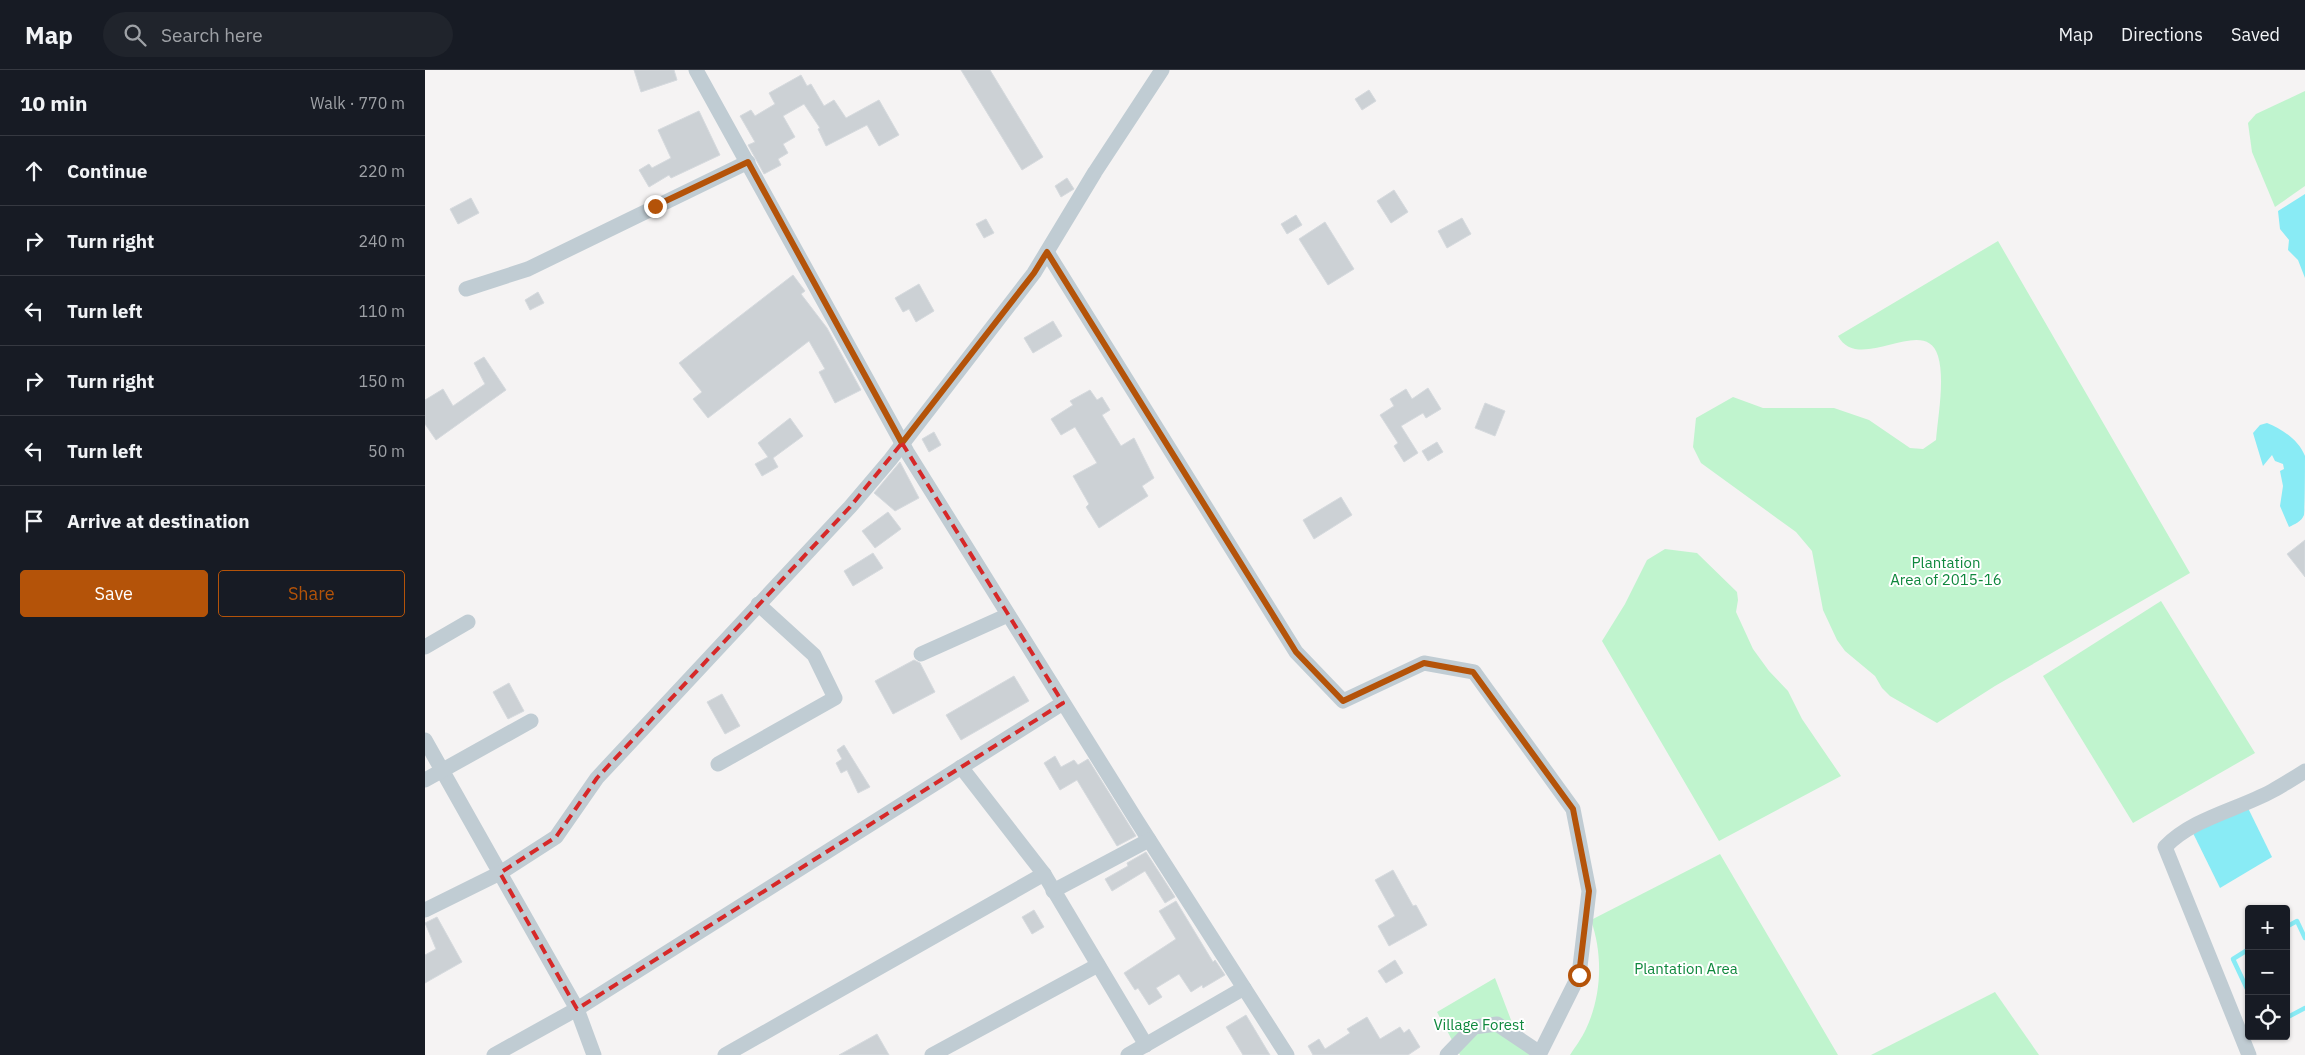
<!DOCTYPE html>
<html lang="en">
<head>
<meta charset="utf-8">
<style>
  body { margin:0; font-family:"IBM Plex Sans",sans-serif; background:#20242c; color:#f1f3f6 }
  .controls { position:absolute; right:15px; bottom:15px; display:grid; overflow:hidden; border-radius:5px; box-shadow:0 1px 4px #0004 }
  .controls button { width:45px; height:45px; display:grid; place-items:center; padding:0; border:0; border-bottom:1px solid #363941; background:#171b24; color:#f1f3f6; font:25px sans-serif }
  .stop { position:absolute; width:15px; height:15px; margin:-11px; border:4px solid #b45309; border-radius:50%; background:#fff }
  .stop.end { background:#b45309; border-color:#fff; box-shadow:0 1px 5px #0008 }
  .list { margin:0; padding:0; list-style:none }
  h2 { display:flex; justify-content:space-between; align-items:center; height:65px; margin:0; padding:0 20px; font-size:21px }
  h2 small { font-size:16px; font-weight:400; color:#9ea1a6 }
  .list li { display:grid; grid-template-columns:32px 1fr auto; gap:15px; align-items:center; box-sizing:border-box; height:70px; padding:0 20px; border-top:1px solid #363941 }
  .list b { display:block; font-size:19px; white-space:nowrap }
  .list em { font-size:16px; font-style:normal; color:#9ea1a6 }
  .actions { display:flex; gap:10px; padding:15px 20px }
  .actions a { flex:1; padding:11px 0; border:1px solid #b45309; border-radius:5px; text-align:center; font-size:18px; color:#b45309 }
  .actions .main { background:#b45309; color:#fff }
  .icon { flex:none; width:28px; height:28px; fill:none; stroke:currentColor; stroke-width:2; stroke-linecap:round; stroke-linejoin:round }
  .map { position:relative; flex:none; width:1880px; height:985px; overflow:hidden }
  header { display:flex; align-items:center; gap:30px; box-sizing:border-box; height:70px; padding:0 25px; background:#171b24; border-bottom:1px solid #363941 }
  header strong { font-size:24px }
  nav { display:flex; gap:28px; margin-inline-start:auto; font-size:18px }
  .search { width:350px; height:45px; background:#20242c; display:flex; align-items:center; gap:12px; box-sizing:border-box; padding:0 18px; border-radius:28px; color:#9ea1a6; font-size:19px }
  main { display:flex }
  aside { flex:1; background:#171b24 }
  .map>svg:first-child { display:block }
  .green { fill:#c0f4ce }
  .water { fill:#89ebf5 }
  .lines { fill:none; stroke-linecap:round; stroke-linejoin:round }
  .stream { stroke:#89ebf5; stroke-width:4.5 }
  .building { fill:#ccd1d5; stroke:#d6dade }
  .minor { stroke:#c0ccd3; stroke-width:15 }
  .route { stroke:#b45309; stroke-width:6 }
  .marked { fill:none; stroke:#d62828; stroke-width:4; stroke-dasharray:10 6; stroke-linejoin:round }
  .labels { text-anchor:middle; dominant-baseline:central; stroke-width:4; stroke-linejoin:round; paint-order:stroke }
  .park-label { font-size:15px; fill:#0f883d; stroke:#fff }
</style>
</head>
<body>
<header>
<strong>Map</strong>
<div class="search"><svg class="icon" aria-label="search" viewBox="0 0 24 24"><circle cx="10" cy="10" r="6"/><path d="M15 15l6 6"/></svg>Search here</div>
<nav><a>Map</a><a>Directions</a><a>Saved</a></nav>
</header>
<main>
<aside>
<h2>10 min<small>Walk · 770 m</small></h2>
<ul class="list">
<li><svg class="icon" aria-label="ahead" viewBox="0 0 24 24"><path d="M12 20V5M6 11l6-6 6 6"/></svg><div><b>Continue</b></div><em>220 m</em></li>
<li><svg class="icon" aria-label="right" viewBox="0 0 24 24"><path d="M7 20v-9h11M14 6l5 5-5 5"/></svg><div><b>Turn right</b></div><em>240 m</em></li>
<li><svg class="icon" aria-label="left" viewBox="0 0 24 24"><path d="M17 20v-9H6M10 6l-5 5 5 5"/></svg><div><b>Turn left</b></div><em>110 m</em></li>
<li><svg class="icon" aria-label="right" viewBox="0 0 24 24"><path d="M7 20v-9h11M14 6l5 5-5 5"/></svg><div><b>Turn right</b></div><em>150 m</em></li>
<li><svg class="icon" aria-label="left" viewBox="0 0 24 24"><path d="M17 20v-9H6M10 6l-5 5 5 5"/></svg><div><b>Turn left</b></div><em>50 m</em></li>
<li><svg class="icon" aria-label="arrive" viewBox="0 0 24 24"><path d="M6 21V4h12l-3 4 3 4H6"/></svg><div><b>Arrive at destination</b></div></li>
</ul>
<div class="actions"><a class="main">Save</a><a>Share</a></div>
</aside>
<div class="map">
<svg width="1880" height="985" viewBox="0 0 1880 985">
  <rect width="100%" height="100%" fill="#f5f3f3"/>
  <g class="green">
    <path d="M1880,21V116L1850,137L1827,82L1823,53L1831,44Z"/>
    <path d="M1573,171L1765,503L1570,616L1512,653L1465,626L1457,618L1450,606L1420,581L1412,570L1398,540L1387,481L1371,462L1276,393L1268,377L1271,348L1308,327L1338,338H1409L1444,350L1485,378L1498,379L1511,370C1513,346 1520,309 1513,286C1500,243 1434,305 1413,266Z"/>
    <path d="M1240,479L1272,483L1312,522L1313,530L1311,542L1328,579L1344,601L1363,621L1377,649L1416,706L1294,771L1177,571L1200,534L1222,490Z"/>
    <path d="M1736,531L1830,683L1708,753L1618,606Z"/>
    <path d="M1295,784L1413,985H1145C1150,977 1157,968 1161,959C1177,925 1178,885 1166,850Z"/>
    <path d="M1070,908L1091,963L1105,985H1035L1012,942Z"/>
    <path d="M1570,922L1614,985H1446Z"/>
  </g>
  <g class="water">
    <path d="M1880,124V208L1873,190L1863,180L1864,170L1855,159L1853,141Z"/>
    <path d="M1842,353C1857,359 1874,370 1880,386C1880,393 1880,439 1879,445C1876,452 1870,454 1864,457L1855,436L1858,416L1855,401L1859,399L1858,394L1850,391L1847,385L1838,396L1828,363L1835,355Z"/>
    <path d="M1822,736L1847,787L1795,818L1767,761Z"/>
  </g>
  <g class="lines">
    <g class="stream">
      <path d="M1861,857L1872,851L1880,868"/>
      <path d="M1824,879L1808,889L1824,923"/>
      <path d="M1861,948L1880,938"/>
    </g>
  </g>
  <g class="building">
    <path d="M209,0H249L252,10L216,22Z"/>
    <path d="M536,0H565L618,87L597,100Z"/>
    <path d="M376,5L382,16L386,14L399,36L409,30L421,48L454,30L474,65L454,76L442,55L401,76L393,59L395,58L379,34L358,46L370,67L358,74L363,83L353,89L356,95L339,104L323,75L330,72L315,46L326,40L330,46L350,34L344,23Z"/>
    <path d="M944,20L951,31L937,40L930,29Z"/>
    <path d="M274,41L295,85L246,108L244,105L224,117L214,100L224,94L227,98L246,88L233,60Z"/>
    <path d="M642,108L649,119L636,127L630,116Z"/>
    <path d="M969,120L983,142L966,153L952,131Z"/>
    <path d="M46,128L54,143L33,154L25,139Z"/>
    <path d="M871,145L877,155L862,164L856,154Z"/>
    <path d="M1037,148L1046,164L1022,178L1013,161Z"/>
    <path d="M561,149L569,163L559,168L551,154Z"/>
    <path d="M900,152L929,199L903,215L874,169Z"/>
    <path d="M368,205L380,221L376,224L402,258L436,320L410,333L394,302L400,299L384,271L283,348L268,329L277,322L254,293Z"/>
    <path d="M494,214L509,241L491,252L484,239L478,242L470,228Z"/>
    <path d="M113,222L119,233L105,240L100,230Z"/>
    <path d="M628,251L637,266L608,283L599,268Z"/>
    <path d="M59,287L81,320L11,370L0,354V330L18,319L28,336L60,314L49,293Z"/>
    <path d="M1003,318L1016,339L1001,348L998,343L976,356L993,383L979,392L969,376L973,373L955,345L969,336L965,329L981,319L987,329Z"/>
    <path d="M665,320L672,330L677,327L685,340L677,345L696,376L709,368L729,408L717,416L723,426L674,458L661,437L664,434L648,406L672,393L650,357L636,365L626,349L648,335L645,331Z"/>
    <path d="M1060,333L1080,341L1070,366L1050,358Z"/>
    <path d="M365,348L378,366L348,388L353,397L337,406L330,394L343,387L333,373Z"/>
    <path d="M509,362L516,375L504,382L497,369Z"/>
    <path d="M1012,372L1018,382L1003,391L997,381Z"/>
    <path d="M475,392L494,428L470,441L449,423Z"/>
    <path d="M916,427L927,445L889,469L878,450Z"/>
    <path d="M463,442L476,459L450,478L437,461Z"/>
    <path d="M1880,470V507L1862,484Z"/>
    <path d="M448,483L458,498L428,516L419,501Z"/>
    <path d="M489,590L495,593L510,622L468,644L450,611Z"/>
    <path d="M589,606L604,631L536,670L521,645Z"/>
    <path d="M84,613L99,641L83,649L68,622Z"/>
    <path d="M297,624L315,656L300,664L282,632Z"/>
    <path d="M419,675L445,717L433,723L422,700L416,703L411,693L417,689L412,680Z"/>
    <path d="M630,686L636,697L649,690L653,695L663,689L711,766L692,776L652,710L635,720L619,693Z"/>
    <path d="M721,782L750,827L740,833L720,801L687,821L680,809L703,796L702,793Z"/>
    <path d="M968,800L988,836L991,835L1002,855L964,876L953,856L970,846L950,810Z"/>
    <path d="M751,831L788,892L790,890L800,905L778,918L777,915L766,922L754,904L731,918L737,927L724,935L713,918L710,920L699,903L751,869L734,841Z"/>
    <path d="M609,840L619,857L607,864L597,847Z"/>
    <path d="M12,847L37,892L0,913V885L11,879L0,853Z"/>
    <path d="M970,890L978,903L961,913L953,901Z"/>
    <path d="M821,945L845,985H818L801,957Z"/>
    <path d="M942,947L955,969L975,957L979,963L984,959L995,977L983,985H888L883,976L894,969L900,979L925,963L922,959Z"/>
    <path d="M452,964L464,985H414Z"/>
  </g>
  <g class="lines">
    <g class="minor">
      <path d="M271,0L482,382L712,751L862,985"/>
      <path d="M622,182L871,582L918,631L999,593L1049,602L1148,739L1164,821L1154,905L1115,983L1072,954L1049,957L1022,985"/>
      <path d="M41,219L103,199L323,92"/>
      <path d="M0,577L43,552"/>
      <path d="M496,584L583,545"/>
      <path d="M0,670L75,803L0,840"/>
      <path d="M293,694L410,628L389,585L333,534"/>
      <path d="M536,697L619,804L721,975"/>
      <path d="M0,710L106,651"/>
      <path d="M628,821L724,770"/>
      <path d="M69,985L152,939L638,633"/>
      <path d="M169,985L152,939L75,803L131,767L172,708L425,437L465,390L609,203L670,102L737,0"/>
      <path d="M300,985L619,804"/>
      <path d="M507,985L673,895"/>
      <path d="M703,985L819,918"/>
      <path d="M1824,985L1740,777C1768,748 1812,740 1847,721C1858,715 1869,708 1880,701"/>
    </g>
  </g>
  <g class="lines">
    <path class="route" d="M230,136L323,92L477,373L609,203L622,182L871,582L918,631L999,593L1048,602L1148,739L1164,821L1154,905"/>
  </g>
  <path class="marked" d="M477,373L638,633L152,939L75,803L131,767L172,708L425,437Z"/>
  <g class="labels">
    <g class="park-label">
      <text x="1521" y="492">Plantation<tspan x="1521" dy="17">Area of 2015-16</tspan></text>
      <text x="1261" y="898">Plantation Area</text>
      <text x="1054" y="954">Village Forest</text>
    </g>
  </g>
</svg>
<div class="controls">
<button>+</button>
<button>−</button>
<button><svg class="icon" aria-label="locate" viewBox="0 0 24 24"><circle cx="12" cy="12" r="6"/><path d="M12 2v4M12 18v4M2 12h4M18 12h4"/></svg></button>
</div>
<div class="stop" style="left:1154px;top:905px"></div>
<div class="stop end" style="left:230px;top:136px"></div>
</div>
</main>
</body>
</html>
